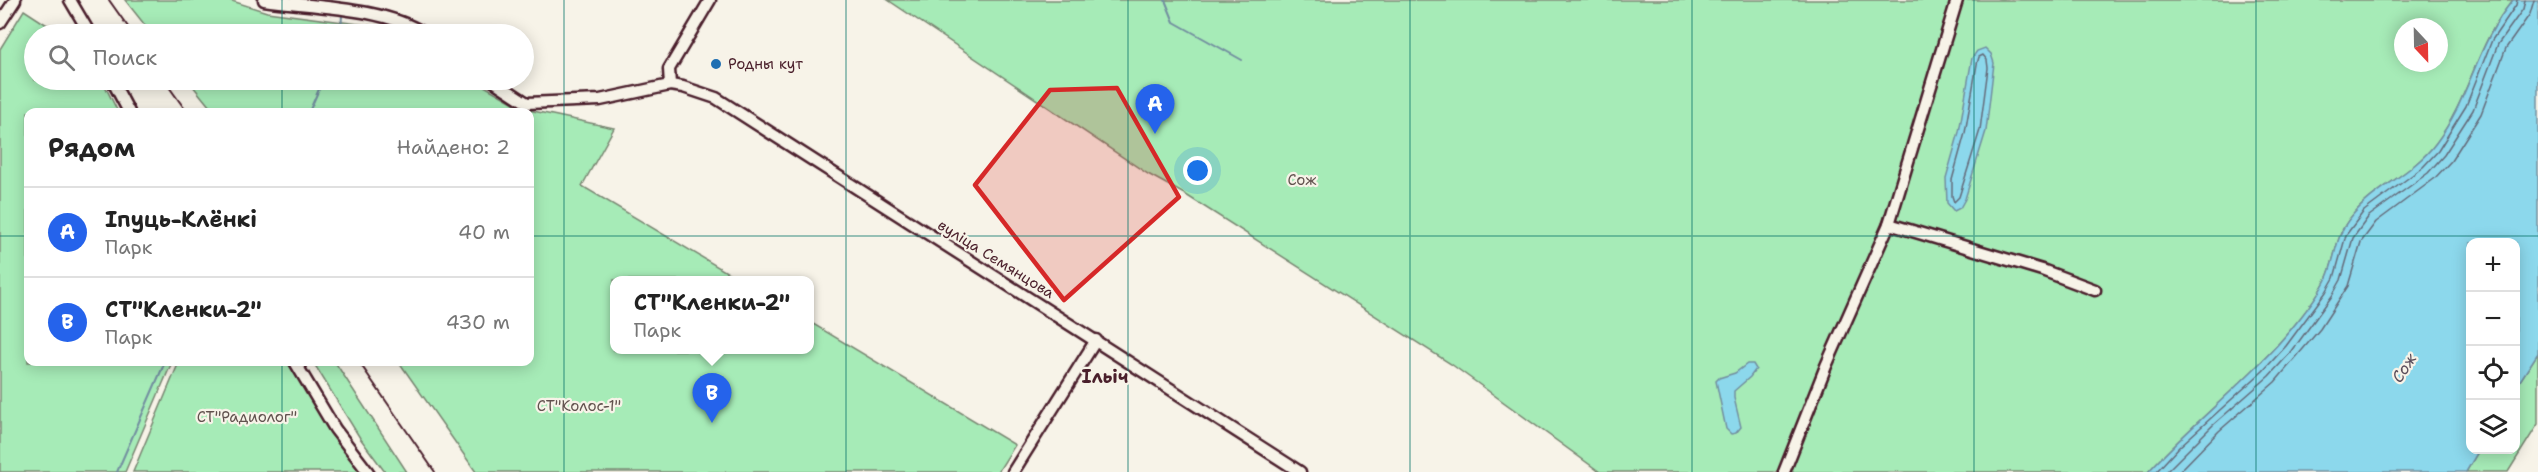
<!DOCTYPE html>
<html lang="ru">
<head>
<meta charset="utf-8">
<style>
  body { margin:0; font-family:"Shantell Sans",sans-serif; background:#f6f6f6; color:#222 }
  .controls { position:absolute; right:18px; bottom:18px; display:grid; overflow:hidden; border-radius:12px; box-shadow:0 3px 15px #0003 }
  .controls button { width:54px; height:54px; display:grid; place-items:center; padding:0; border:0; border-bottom:2px solid #e0e0e0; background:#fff; color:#222; font:30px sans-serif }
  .compass { position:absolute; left:2394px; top:18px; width:54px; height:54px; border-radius:50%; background:#fff; box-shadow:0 3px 15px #0003; rotate:158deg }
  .you { position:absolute; left:1198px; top:171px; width:21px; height:21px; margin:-15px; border:4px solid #fff; border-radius:50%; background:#1a73e8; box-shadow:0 0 0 9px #1a73e833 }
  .badge { display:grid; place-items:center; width:39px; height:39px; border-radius:50%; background:#2563eb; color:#fff; font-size:20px; font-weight:700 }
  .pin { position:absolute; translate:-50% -50px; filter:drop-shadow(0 2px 3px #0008) }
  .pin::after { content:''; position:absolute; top:32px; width:21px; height:18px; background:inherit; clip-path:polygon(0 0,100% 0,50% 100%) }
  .popup { position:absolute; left:610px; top:276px; width:204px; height:78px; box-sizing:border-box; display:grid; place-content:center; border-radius:12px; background:#fff; filter:drop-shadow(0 2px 4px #0005); font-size:20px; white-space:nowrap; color:#767676 }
  .popup b { font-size:22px; color:#222 }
  .popup::after { content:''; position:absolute; left:50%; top:100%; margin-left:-12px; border:12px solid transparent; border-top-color:#fff }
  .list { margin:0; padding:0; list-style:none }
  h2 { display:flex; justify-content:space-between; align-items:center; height:78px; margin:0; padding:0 24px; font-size:26px }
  h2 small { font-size:20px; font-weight:400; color:#767676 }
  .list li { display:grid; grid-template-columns:39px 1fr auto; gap:18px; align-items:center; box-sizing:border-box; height:90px; padding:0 24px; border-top:2px solid #e0e0e0 }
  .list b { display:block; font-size:22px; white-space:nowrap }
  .list p { margin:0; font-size:20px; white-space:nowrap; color:#767676 }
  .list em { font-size:20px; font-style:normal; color:#767676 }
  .icon { flex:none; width:33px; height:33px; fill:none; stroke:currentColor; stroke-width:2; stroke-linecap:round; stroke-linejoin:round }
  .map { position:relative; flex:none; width:2538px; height:472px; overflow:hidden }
  .search { position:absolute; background:#fff; box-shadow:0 3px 15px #0003; left:24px; top:24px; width:510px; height:66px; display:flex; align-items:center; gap:15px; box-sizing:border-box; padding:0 21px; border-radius:33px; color:#767676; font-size:22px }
  .panel { position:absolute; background:#fff; box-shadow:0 3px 15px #0003; left:24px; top:108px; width:510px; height:258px; border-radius:12px }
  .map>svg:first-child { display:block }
  .green { fill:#a6ebb7; stroke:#788571; stroke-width:1.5; fill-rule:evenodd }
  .water { fill:#8cd8ec; stroke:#728e9f; stroke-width:1.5 }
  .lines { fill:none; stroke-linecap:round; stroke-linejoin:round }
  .shore { stroke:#646978; stroke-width:1.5 }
  .stream { stroke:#728e9f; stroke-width:2 }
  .minor-casing { stroke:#4a1f2b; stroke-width:15 }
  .minor { stroke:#f7f3e8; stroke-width:10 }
  .rail { stroke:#4a1f2b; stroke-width:2 }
  .marked { fill:#d62828; fill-opacity:0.2; stroke:#d62828; stroke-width:4.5; stroke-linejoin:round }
  .grid { fill:none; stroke:#0f766e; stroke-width:1.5; stroke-opacity:0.55 }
  .poi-dot { fill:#1f6fb2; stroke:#f7f3e8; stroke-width:2 }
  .labels { text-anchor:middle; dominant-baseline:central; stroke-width:4.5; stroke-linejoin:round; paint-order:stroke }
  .poi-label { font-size:15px; fill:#4a1f2b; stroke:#f7f3e8; text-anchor:start }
  .park-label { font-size:15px; fill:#61524e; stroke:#f7f3e8 }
  .street-label { font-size:15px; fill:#4a1f2b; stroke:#f7f3e8 }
  .water-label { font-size:16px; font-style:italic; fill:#5a4d5b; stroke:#f7f3e8 }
  .quarter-label { font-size:18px; font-weight:bold; fill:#4a1f2b; stroke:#f7f3e8 }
</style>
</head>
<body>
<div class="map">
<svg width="2538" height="472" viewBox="0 0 2538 472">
  <rect width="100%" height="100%" fill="#f7f3e8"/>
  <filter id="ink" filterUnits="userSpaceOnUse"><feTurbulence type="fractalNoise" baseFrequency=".0167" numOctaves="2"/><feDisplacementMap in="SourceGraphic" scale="12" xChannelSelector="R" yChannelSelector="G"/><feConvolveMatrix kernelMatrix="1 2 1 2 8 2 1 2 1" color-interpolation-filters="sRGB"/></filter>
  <g filter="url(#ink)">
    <g class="green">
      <path d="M125,0H229L267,12L396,29L403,34H152Z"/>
      <path d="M888,0H2513C2476,43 2470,98 2436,143C2413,174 2375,187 2351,217C2336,234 2336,255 2328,275C2322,290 2311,304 2301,317C2256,375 2197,418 2148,472H1600L1451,364L1186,195L1148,174ZM2403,27H2439V63H2403Z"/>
      <path d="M24,10L61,34H34V80H102L118,112H28V362H172L125,472H0V49Z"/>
      <path d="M188,80H474L524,109L614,128L582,186L740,280H614V350H810V322L1015,445L998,472H476L399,362H530V112H214Z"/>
      <path d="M2538,353V424L2508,472H2466L2479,450H2516V387Z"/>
      <path d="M179,362H291L327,428L361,472H133Z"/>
      <path d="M313,362H335L407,472H385L360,438Z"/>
    </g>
    <g class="water">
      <path d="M2513,0H2538V353L2516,387V243H2470V450H2479L2466,472H2148C2197,418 2256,375 2301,317C2311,304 2322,290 2328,275C2336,255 2336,234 2351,217C2375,187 2413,174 2436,143C2471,97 2476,44 2513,0Z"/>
      <path d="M1985,48L1991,54L1994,63L1986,131L1965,199L1960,208L1954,211L1947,203L1946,178L1959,132L1972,58L1977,51Z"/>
      <path d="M1747,364H1753L1756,369L1750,377L1734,391V398L1741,427L1736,433L1731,434L1726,429L1716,381L1719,378L1735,373Z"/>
    </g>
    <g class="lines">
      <g class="shore">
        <path d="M1983,55L1987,60L1988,68L1980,130L1959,197L1954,202L1952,196V180L1965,133L1977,64L1979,57Z"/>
        <path d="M2156,472L2179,447L2263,371L2286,346L2326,292L2334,278L2346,235L2364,211L2423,167L2438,151L2466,106L2492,40L2516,5L2517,0"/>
        <path d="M2166,472L2213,425L2269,376L2292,351L2332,296L2341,280L2353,238L2369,216L2428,173L2444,155L2473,110L2498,44L2523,9L2525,0"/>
        <path d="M2179,472L2219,431L2275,382L2320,329L2348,286L2361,242L2376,222L2434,179L2451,161L2481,114L2506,48L2530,14L2534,0"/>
      </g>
      <g class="stream">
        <path d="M1165,0L1174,22L1242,60"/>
        <path d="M341,34L342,14"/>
        <path d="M309,112L323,80"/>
        <path d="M117,472L165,362"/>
      </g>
      <defs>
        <g id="minor">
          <path d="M70,0L90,34"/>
          <path d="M264,0C313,7 383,7 425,34"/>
          <path d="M0,23L15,0"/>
          <path d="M112,80L129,112"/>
          <path d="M492,80L527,103L600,100L670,85L683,87L716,98L1300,472"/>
          <path d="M670,85L669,69L710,0"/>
          <path d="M1889,224L2042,270L2095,290"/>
          <path d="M295,362L335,429L368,472"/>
          <path d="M1013,472L1096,340"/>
          <path d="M1784,472L1826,366L1889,224L1957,0"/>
        </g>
      </defs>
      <use href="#minor" class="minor-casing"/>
      <use href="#minor" class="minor"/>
      <g class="rail">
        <path d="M109,0L133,34"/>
        <path d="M164,80L187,112"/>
        <path d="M359,362L435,472"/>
      </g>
    </g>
  </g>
  <path class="marked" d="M1117,88L1179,197L1064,300L975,185L1050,90Z"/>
  <path class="grid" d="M282,0V34M564,0V472M846,0V472M1128,0V472M1410,0V472M1692,0V472M1974,0V472M2256,0V472M282,80V112M0,236H28M530,236H2538M282,362V472"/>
  <circle class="poi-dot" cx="716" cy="64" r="6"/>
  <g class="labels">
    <g class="poi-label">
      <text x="728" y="64">Родны кут</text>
    </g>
    <g class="park-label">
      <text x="1302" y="180">Сож</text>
      <text x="579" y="406">СТ"Колос-1"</text>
      <text x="247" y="417">СТ"Радиолог"</text>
    </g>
    <g class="street-label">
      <text transform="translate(996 259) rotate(32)">вуліца Семянцова</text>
    </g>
    <g class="water-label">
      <text transform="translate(2404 368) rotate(-57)">Сож</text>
    </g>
    <g class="quarter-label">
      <text x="1105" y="377">Ільіч</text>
    </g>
  </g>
</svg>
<div class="controls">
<button>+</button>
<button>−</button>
<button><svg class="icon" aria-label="locate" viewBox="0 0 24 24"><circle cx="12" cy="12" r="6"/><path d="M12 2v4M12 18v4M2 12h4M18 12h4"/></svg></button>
<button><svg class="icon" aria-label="layers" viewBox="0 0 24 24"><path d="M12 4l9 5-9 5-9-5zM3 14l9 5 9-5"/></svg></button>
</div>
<svg class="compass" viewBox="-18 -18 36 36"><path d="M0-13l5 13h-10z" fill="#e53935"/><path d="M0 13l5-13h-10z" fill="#767676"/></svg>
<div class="you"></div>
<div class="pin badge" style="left:1155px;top:134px">A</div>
<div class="pin badge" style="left:712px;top:423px">B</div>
<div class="popup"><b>СТ&quot;Кленки-2&quot;</b>Парк</div>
<div class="search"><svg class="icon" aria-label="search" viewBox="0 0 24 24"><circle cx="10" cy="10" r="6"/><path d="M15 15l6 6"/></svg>Поиск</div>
<section class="panel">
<h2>Рядом<small>Найдено: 2</small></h2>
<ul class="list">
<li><span class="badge">A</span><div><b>Іпуць-Клёнкі</b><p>Парк</p></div><em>40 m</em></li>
<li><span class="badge">B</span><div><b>СТ&quot;Кленки-2&quot;</b><p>Парк</p></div><em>430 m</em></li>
</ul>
</section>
</div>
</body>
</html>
